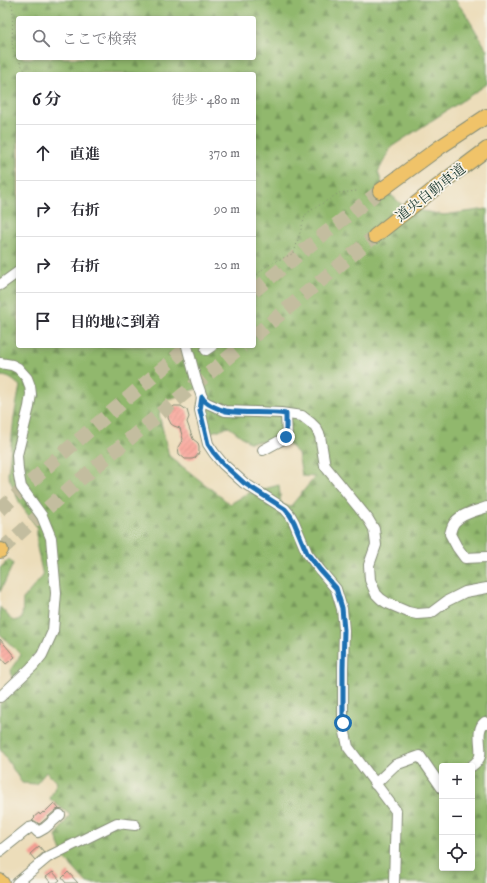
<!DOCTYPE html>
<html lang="ja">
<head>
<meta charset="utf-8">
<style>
  body { margin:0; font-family:"IM FELL DW Pica","Noto Serif JP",serif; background:#f7f7f7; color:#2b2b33 }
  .controls { position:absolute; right:12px; bottom:12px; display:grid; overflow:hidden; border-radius:4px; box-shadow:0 2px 6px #0003 }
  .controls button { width:36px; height:36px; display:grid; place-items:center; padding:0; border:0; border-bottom:1px solid #e1e1e2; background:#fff; color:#2b2b33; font:20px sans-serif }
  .stop { position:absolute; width:12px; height:12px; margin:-9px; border:3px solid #1f6fb2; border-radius:50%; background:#fff }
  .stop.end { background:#1f6fb2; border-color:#fff; box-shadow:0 1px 4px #0008 }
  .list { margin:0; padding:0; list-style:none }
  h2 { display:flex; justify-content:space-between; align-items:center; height:52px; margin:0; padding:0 16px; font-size:17px }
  h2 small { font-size:13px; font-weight:400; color:#7c7c81 }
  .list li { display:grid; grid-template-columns:26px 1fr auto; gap:12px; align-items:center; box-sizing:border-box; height:56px; padding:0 16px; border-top:1px solid #e1e1e2 }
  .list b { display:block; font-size:15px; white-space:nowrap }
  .list em { font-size:13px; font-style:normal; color:#7c7c81 }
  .icon { flex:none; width:22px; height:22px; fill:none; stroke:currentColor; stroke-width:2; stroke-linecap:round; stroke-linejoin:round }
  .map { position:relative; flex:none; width:487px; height:883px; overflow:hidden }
  .search { position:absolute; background:#fff; box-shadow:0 2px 6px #0003; left:16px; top:16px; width:240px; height:44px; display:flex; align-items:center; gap:10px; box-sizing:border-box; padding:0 14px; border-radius:4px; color:#7c7c81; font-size:15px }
  .panel { position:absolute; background:#fff; box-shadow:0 2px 6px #0003; left:16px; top:72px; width:240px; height:276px; border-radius:4px }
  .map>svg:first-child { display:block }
  .forest { fill:url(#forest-firs); stroke:#587a50; fill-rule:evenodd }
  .building { fill:url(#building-hatch) }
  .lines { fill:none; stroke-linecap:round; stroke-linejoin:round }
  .highway-tunnel { stroke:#c3bd9f; stroke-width:14; stroke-dasharray:14 7; stroke-linecap:butt }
  .minor-casing { stroke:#868d77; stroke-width:12 }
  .major-casing { stroke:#868d77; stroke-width:14 }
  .highway-casing { stroke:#868d77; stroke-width:16 }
  .path { stroke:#868d77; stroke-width:1; stroke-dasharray:1 3; stroke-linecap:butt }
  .minor { stroke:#fff; stroke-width:10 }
  .major { stroke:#f0c369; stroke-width:12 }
  .highway { stroke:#f0c369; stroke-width:14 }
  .route { stroke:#1f6fb2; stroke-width:5 }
  .labels { text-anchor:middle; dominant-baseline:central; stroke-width:3.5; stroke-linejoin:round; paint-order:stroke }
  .street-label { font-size:14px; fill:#1f3d34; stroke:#f7f3e8 }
</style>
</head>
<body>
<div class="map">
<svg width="487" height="883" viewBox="0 0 487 883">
  <defs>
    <pattern id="forest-firs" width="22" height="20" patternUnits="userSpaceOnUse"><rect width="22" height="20" fill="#91b86d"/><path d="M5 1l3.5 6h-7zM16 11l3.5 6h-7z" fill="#76975a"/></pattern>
    <pattern id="building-hatch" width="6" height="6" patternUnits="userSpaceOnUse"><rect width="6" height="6" fill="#faa196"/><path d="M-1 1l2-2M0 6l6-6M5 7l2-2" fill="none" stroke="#ca847b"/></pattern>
  </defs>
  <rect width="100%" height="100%" fill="#f7f3e8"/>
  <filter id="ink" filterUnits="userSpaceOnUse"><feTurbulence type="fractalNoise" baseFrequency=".025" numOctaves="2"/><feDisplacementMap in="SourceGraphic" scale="8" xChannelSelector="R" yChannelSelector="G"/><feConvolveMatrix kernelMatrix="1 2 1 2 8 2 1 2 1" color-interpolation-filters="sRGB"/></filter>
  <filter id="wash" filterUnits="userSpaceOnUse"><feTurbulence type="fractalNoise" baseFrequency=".012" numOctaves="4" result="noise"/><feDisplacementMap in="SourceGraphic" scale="16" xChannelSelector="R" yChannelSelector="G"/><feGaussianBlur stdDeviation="0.9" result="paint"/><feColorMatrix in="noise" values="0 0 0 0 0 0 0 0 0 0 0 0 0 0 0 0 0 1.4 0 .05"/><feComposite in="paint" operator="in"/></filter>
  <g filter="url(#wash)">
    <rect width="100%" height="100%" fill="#ecddba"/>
    <g class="forest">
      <path d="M0,0H455L465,13L487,50V84L477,91L391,147L378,172L384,189L406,208L444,215L487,209V883H87L65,859L56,836L70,815L50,799L57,782L46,772L36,784L22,783L0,749V704L14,689L11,669L21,655L0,634V607L13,621L22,619L23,599L43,576L37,547V527L20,504L8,475L14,417L20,386C13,380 9,376 0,376ZM18,18H254V58H18ZM18,74H254V346H18ZM203,386L211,399L202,410L208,433L229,427L249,442L284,441L298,453L302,476L315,477L290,507L281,504L279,485L249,493L230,504L169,456L159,414L165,401ZM442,766H472V868H442Z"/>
      <path d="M9,559L13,564L0,592V568Z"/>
    </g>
    <g id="blocks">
      <g class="building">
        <path d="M174,406H181L187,410L189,417L187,422L193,439L198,443L199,446V453L195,458L192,459H185L179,454L178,447L180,444L183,439L180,428L174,426L171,424L168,418L169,411Z"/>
        <path d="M0,639L15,657L6,664L0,657Z"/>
        <path d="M54,803L59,809L56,810L41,823L39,824L35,821H32L35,818L34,817L39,813L40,815L43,812L44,813Z"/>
        <path d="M39,846L44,852L35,860L30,854Z"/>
        <path d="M53,872L60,880L56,883H51L46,877Z"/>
        <path d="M68,872L78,883H66L62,878Z"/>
      </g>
    </g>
  </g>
  <g filter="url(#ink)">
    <use href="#blocks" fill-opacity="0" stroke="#868d77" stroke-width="1"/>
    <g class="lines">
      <g class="highway-tunnel">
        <path d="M254,291L324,234L380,191"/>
        <path d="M254,336L375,236"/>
        <path d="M0,510L56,459L189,346"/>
        <path d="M1,550L70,488L242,346"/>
      </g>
      <defs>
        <g id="minor">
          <path d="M0,285L18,272"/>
          <path d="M187,346L196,380L203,400L207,403L225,411L281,413L302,416L311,423L316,428L320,436L325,466L368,519L374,529L376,545L369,565L370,580L376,594L381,599L387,603L408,612L417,614L431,613L447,601L465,592L487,588"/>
          <path d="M206,350L212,346"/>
          <path d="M0,363L12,365L18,368L27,378L30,386L31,394L29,407L17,455L18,470L21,487L42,516L51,538L56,593L53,631L42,655L33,666L0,697"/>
          <path d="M202,397L200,410L208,444L214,453L223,464L244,483L285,509L290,515L294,522L307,553L320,570L336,589L342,609L344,630L343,668V723L348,747L396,811L394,883"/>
          <path d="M263,450L287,437L286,414"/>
          <path d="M487,507C477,511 462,513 455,522C452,525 451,530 450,534L457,547L465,558L487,557"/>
          <path d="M472,766C475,763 479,761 480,756C482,745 475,730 485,722L487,723"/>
          <path d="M375,784L395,765L420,756L442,788"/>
          <path d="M0,851L29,828L33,827L38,832L45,828L60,815"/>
          <path d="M17,883L48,857L117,823L135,825"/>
        </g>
        <path id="major" d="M0,880L3,883"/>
        <g id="highway">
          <path d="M380,191L440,147L487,116"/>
          <path d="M375,236L447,179L487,149"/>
          <path d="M0,551L1,550"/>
        </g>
      </defs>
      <use href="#minor" class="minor-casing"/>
      <use href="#major" class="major-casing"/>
      <use href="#highway" class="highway-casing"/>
      <g class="path">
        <path d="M11,0L13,10L12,43L14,53L27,74"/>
        <path d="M254,278L264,268L272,263L294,253L305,216L307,213L339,193L357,191"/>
      </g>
      <use href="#minor" class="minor"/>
      <use href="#major" class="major"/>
      <use href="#highway" class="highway"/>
    </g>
  </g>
  <g class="lines" filter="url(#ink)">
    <path class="route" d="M286,437V414C266,411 246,414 226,411C218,409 205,404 202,397L200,410L208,444L214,453L223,464L244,483L285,509L290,515L294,522L307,553L320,570L336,588L342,608L344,630L343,668V723"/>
  </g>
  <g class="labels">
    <g class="street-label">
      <text transform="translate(431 193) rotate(-38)">道央自動車道</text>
    </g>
  </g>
</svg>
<div class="controls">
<button>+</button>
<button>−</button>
<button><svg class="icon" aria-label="locate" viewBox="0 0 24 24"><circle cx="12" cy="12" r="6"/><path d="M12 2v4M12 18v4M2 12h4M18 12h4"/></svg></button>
</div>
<div class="stop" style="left:343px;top:723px"></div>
<div class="stop end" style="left:286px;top:437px"></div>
<div class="search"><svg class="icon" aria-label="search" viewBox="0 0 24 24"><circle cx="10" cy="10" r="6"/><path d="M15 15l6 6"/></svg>ここで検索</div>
<section class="panel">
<h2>6 分<small>徒歩 · 480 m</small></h2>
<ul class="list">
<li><svg class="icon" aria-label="ahead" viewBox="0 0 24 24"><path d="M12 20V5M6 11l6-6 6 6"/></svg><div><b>直進</b></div><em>370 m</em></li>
<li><svg class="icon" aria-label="right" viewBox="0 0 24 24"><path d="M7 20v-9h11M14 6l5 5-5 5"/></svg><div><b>右折</b></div><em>90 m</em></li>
<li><svg class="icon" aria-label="right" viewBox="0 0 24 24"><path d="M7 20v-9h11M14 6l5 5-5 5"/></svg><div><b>右折</b></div><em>20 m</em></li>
<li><svg class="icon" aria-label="arrive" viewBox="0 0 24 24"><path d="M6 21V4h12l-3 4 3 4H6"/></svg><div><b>目的地に到着</b></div></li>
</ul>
</section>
</div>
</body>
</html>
